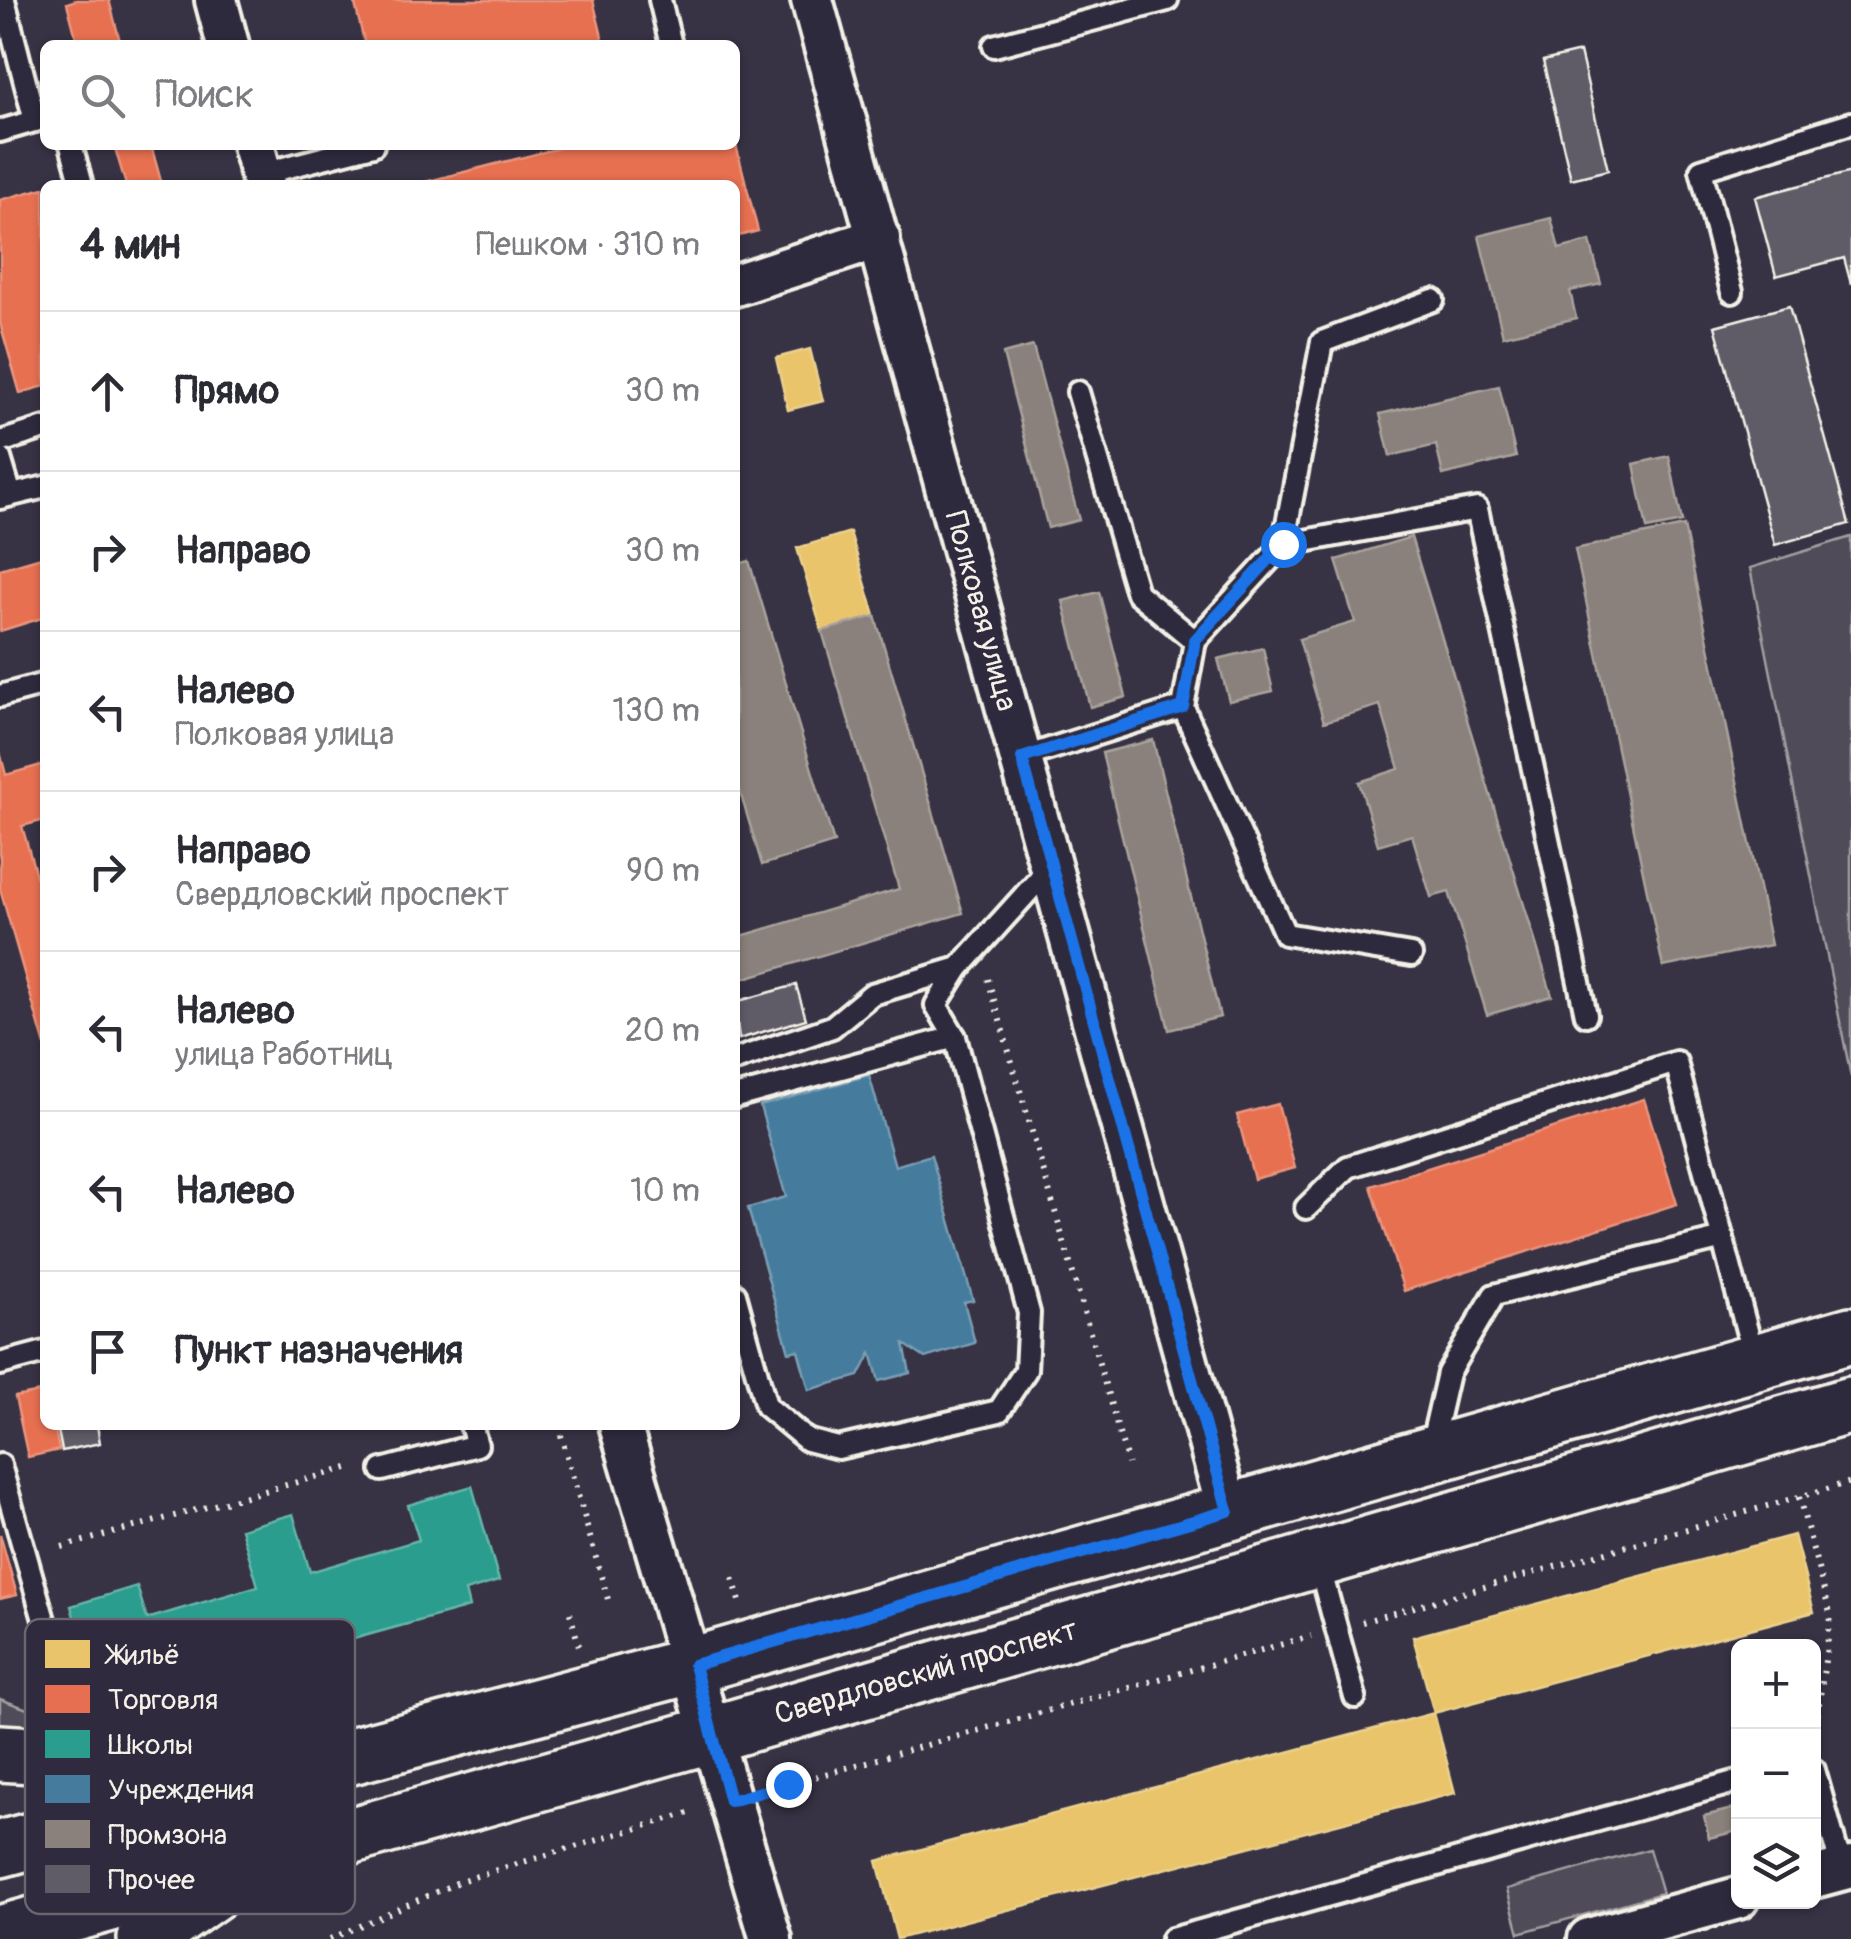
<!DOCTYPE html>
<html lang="ru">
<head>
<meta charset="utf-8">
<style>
  body { margin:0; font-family:Pangolin,sans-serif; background:#f2f2f3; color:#2b2b33 }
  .controls { position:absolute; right:30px; bottom:30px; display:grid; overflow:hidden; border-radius:15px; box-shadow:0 2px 8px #0004 }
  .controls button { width:90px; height:90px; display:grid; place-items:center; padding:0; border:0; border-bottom:2px solid #e1e1e2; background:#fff; color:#2b2b33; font:50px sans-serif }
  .stop { position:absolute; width:30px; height:30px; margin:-22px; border:8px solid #1a73e8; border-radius:50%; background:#fff }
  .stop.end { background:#1a73e8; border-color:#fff; box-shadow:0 2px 10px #0008 }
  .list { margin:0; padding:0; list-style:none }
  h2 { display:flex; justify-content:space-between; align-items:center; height:130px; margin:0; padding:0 40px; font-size:42px }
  h2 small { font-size:32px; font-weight:400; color:#7c7c81 }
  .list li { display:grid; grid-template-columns:65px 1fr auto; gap:30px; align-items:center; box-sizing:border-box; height:160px; padding:0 40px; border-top:2px solid #e1e1e2 }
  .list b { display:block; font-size:38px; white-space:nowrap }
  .list p { margin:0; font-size:32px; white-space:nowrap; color:#7c7c81 }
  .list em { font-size:32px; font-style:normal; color:#7c7c81 }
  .icon { flex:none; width:55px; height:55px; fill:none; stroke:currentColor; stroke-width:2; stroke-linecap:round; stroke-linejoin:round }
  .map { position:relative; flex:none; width:1851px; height:1939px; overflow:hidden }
  .search { position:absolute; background:#fff; box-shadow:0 2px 8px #0004; left:40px; top:40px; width:700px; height:110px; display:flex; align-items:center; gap:25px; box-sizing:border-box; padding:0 35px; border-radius:15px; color:#7c7c81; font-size:38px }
  .panel { position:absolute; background:#fff; box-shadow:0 2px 8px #0004; left:40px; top:180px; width:700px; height:1250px; border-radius:15px }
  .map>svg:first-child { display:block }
  .green { fill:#504b59; stroke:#a29ea0; stroke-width:2.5 }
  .homes { fill:#e9c46a; stroke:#ecd290; stroke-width:2.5 }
  .shops { fill:#e76f51; stroke:#eb967e; stroke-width:2.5 }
  .schools { fill:#2a9d8f; stroke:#67b6aa; stroke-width:2.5 }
  .public { fill:#457b9d; stroke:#7a9eb4; stroke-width:2.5 }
  .industry { fill:#8a817c; stroke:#aaa39c; stroke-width:2.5 }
  .building { fill:#5f5c67; stroke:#f4f1e8; stroke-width:2.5 }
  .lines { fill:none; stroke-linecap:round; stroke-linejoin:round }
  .service-casing { stroke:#f4f1e8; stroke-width:28 }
  .minor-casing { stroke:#f4f1e8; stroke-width:48 }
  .primary-casing { stroke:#f4f1e8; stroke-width:62 }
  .path { stroke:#f4f1e8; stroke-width:6; stroke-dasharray:2.5 8; stroke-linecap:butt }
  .service { stroke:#2f2a3d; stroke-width:20 }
  .minor { stroke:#2f2a3d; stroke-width:40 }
  .primary { stroke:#2f2a3d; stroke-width:55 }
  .route { stroke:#1a73e8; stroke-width:12 }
  .labels { text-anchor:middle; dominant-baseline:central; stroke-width:10; stroke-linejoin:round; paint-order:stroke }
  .street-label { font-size:30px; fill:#f4f1e8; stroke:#2f2a3d }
  .key { fill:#2f2a3d; stroke:#6a6670; stroke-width:2.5 }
  .key-label { font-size:28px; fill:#f4f1e8 }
</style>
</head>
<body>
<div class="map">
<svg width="1851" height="1939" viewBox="0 0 1851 1939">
  <rect width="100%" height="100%" fill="#373244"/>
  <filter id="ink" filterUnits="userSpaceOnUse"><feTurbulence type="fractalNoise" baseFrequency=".01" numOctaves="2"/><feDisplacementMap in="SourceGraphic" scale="20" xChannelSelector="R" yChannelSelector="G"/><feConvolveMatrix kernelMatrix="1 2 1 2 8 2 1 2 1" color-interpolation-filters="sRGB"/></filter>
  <g filter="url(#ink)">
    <g class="green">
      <path d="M1851,537V1077L1750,568Z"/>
      <path d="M0,1699L82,1729L0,1726Z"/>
      <path d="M1649,1849L1662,1893L1519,1933L1507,1889Z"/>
    </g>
    <g class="homes">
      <path d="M810,349L823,401L788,410L776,358Z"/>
      <path d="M850,532L875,616L822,631L797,548Z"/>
      <path d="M1794,1535L1814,1612L1434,1713L1413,1637Z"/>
      <path d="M1434,1713L1455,1793L897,1939L877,1861Z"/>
    </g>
    <g class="shops">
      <path d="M76,0H109L121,45H78L67,3Z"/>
      <path d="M354,0H593L604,45H365Z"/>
      <path d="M735,141L758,231L735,237V185H413L571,145H735Z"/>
      <path d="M114,145H151L162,185H126Z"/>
      <path d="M44,188L45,386L20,393L0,323V200Z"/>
      <path d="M45,556V617L0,631V569Z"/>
      <path d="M0,752L6,775L45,764V820L22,826L45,907V1046L0,889Z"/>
      <path d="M1644,1099L1677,1204L1404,1291L1371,1186Z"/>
      <path d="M1278,1104L1295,1168L1254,1179L1237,1115Z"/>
      <path d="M45,1391V1425H54L59,1450L28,1457L15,1397Z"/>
      <path d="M0,1534L17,1595L0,1599Z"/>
    </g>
    <path class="schools" d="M472,1486L499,1581L465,1591L469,1607L143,1697L140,1686L97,1698L71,1606L137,1586L147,1619L258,1586L241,1529L293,1514L310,1572L419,1540L408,1505Z"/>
    <path class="public" d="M869,1075L895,1166L931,1155L973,1300L964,1302L975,1343L925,1358L904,1344L910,1373L879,1381L871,1353L859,1376L809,1390L798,1350L789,1352L748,1208L786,1197L760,1106Z"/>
    <g class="industry">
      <path d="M1551,218L1559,249L1590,241L1601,284L1570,291L1576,318L1503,336L1479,236Z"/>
      <path d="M1033,346L1079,520L1048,528L1003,354Z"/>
      <path d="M1499,386L1516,457L1443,475L1436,445L1390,456L1380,414Z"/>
      <path d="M1669,456L1682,522L1647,529L1634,464Z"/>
      <path d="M1684,526L1771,945L1663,967L1575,549Z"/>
      <path d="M1411,537L1552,996L1487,1015L1449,892L1431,897L1412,835L1378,845L1359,782L1399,769L1380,705L1324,722L1299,639L1355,622L1336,560Z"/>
      <path d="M749,561L834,843L762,865L735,775V565Z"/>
      <path d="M1099,592L1126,697L1090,707L1063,601Z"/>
      <path d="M875,616L963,913L735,981V938L899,889L822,631Z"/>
      <path d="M1263,648L1273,691L1229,701L1218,659Z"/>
      <path d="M1153,740L1220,1017L1169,1030L1102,753Z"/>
      <path d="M1736,1808L1738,1831L1709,1838L1704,1816Z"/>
    </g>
    <g class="building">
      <path d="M1580,52L1608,170L1571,179L1543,61Z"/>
      <path d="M1851,172V284L1844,258L1776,276L1755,197Z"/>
      <path d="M1789,306L1849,524L1775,545L1715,326Z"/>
      <path d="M796,985L806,1019L739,1039L735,1002Z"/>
      <path d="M57,1425H97L100,1443L62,1451Z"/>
    </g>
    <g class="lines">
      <defs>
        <g id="service">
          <path d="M4,0L35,121"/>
          <path d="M660,0L671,45"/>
          <path d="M994,46L1167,0"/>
          <path d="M0,131L45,118"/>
          <path d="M71,145L82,185"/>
          <path d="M261,174L373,145"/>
          <path d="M1732,292L1701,170L1851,123"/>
          <path d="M1078,392L1137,593L1195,641"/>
          <path d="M0,442L45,428"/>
          <path d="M0,458L11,495"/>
          <path d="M0,498L45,487"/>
          <path d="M1283,545L1322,342L1433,300"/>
          <path d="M0,696L45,684"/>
          <path d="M1021,758L1183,707"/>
          <path d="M1411,955L1285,934L1183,707L1195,641L1283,545L1477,509L1586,1015"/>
          <path d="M735,1060L832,1027L872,994L959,968"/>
          <path d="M735,1097L955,1037"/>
          <path d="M1306,1208L1348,1167L1676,1062L1755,1361"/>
          <path d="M735,1294L766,1406L807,1440L838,1448L999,1411L1026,1370L1029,1313L955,1037L936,1005L959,968L1051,866"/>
          <path d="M0,1364L45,1352"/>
          <path d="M1431,1447L1448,1373L1494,1295L1723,1238"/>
          <path d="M0,1465L65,1694"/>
          <path d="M382,1470L477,1445L471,1425"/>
          <path d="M1318,1561L1355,1697"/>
          <path d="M1814,1770L1842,1869"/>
          <path d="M1172,1939L1738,1781"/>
        </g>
        <g id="minor">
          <path d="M216,0L228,45"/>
          <path d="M812,0L1228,1511"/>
          <path d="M253,145L264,185"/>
          <path d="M735,285L879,238"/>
          <path d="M620,1425L771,1939"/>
          <path d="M1814,1877L1851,1867"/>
          <path d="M1589,1939L1738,1898"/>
        </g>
        <g id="primary">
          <path d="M0,1753L253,1768"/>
          <path d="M0,1849L694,1665L1851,1335"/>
          <path d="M0,1934L713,1734L1851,1405"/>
          <path d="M146,1939L217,1889"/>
        </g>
      </defs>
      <use href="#service" class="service-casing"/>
      <use href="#minor" class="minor-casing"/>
      <use href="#primary" class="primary-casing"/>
      <g class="path">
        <path d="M988,979L1128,1464"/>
        <path d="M558,1425L609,1603"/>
        <path d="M1799,1497L1831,1617L1814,1740"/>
        <path d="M62,1547L355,1466"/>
        <path d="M733,1578L741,1605"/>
        <path d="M570,1613L579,1646"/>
        <path d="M1362,1622L1851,1482"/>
        <path d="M765,1791L1311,1636"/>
        <path d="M330,1939L463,1880L696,1811"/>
      </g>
      <use href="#service" class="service"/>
      <use href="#minor" class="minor"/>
      <use href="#primary" class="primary"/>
    </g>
  </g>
  <g class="lines" filter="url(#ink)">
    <path class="route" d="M788,1784L730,1801L694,1665L1228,1511L1022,758L1183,707L1195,640L1283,544"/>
  </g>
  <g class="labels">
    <g class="street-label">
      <text transform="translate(981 611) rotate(75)">Полковая улица</text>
      <text transform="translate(926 1672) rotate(-16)">Свердловский проспект</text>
    </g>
  </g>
  <rect x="25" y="1619" width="330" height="295" rx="15" class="key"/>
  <rect x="45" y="1640" width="45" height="28" fill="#e9c46a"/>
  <rect x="45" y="1685" width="45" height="28" fill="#e76f51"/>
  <rect x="45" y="1730" width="45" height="28" fill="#2a9d8f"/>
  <rect x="45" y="1775" width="45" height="28" fill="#457b9d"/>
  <rect x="45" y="1820" width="45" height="28" fill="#8a817c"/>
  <rect x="45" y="1865" width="45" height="28" fill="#5f5c67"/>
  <g class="key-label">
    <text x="108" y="1664">Жильё</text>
    <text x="108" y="1709">Торговля</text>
    <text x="108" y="1754">Школы</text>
    <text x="108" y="1799">Учреждения</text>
    <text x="108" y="1844">Промзона</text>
    <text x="108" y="1889">Прочее</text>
  </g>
</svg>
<div class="controls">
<button>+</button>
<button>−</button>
<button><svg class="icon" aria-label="layers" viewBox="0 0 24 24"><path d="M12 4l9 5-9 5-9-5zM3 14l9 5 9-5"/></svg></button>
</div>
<div class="stop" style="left:1283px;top:544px"></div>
<div class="stop end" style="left:788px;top:1784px"></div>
<div class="search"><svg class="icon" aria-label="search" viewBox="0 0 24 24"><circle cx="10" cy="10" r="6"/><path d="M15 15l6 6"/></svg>Поиск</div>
<section class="panel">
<h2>4 мин<small>Пешком · 310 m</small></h2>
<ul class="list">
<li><svg class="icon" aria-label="ahead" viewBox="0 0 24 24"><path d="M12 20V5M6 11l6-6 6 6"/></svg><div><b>Прямо</b></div><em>30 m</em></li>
<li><svg class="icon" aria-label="right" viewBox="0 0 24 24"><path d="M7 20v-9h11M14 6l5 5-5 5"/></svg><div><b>Направо</b></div><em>30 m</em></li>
<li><svg class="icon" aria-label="left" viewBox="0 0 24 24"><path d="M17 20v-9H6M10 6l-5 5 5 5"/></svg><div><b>Налево</b><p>Полковая улица</p></div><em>130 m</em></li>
<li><svg class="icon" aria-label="right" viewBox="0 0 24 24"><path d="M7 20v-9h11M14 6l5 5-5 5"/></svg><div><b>Направо</b><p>Свердловский проспект</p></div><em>90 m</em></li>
<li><svg class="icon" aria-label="left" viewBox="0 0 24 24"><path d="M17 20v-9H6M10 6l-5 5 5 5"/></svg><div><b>Налево</b><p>улица Работниц</p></div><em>20 m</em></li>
<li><svg class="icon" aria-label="left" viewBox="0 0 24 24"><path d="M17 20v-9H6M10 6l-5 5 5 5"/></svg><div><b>Налево</b></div><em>10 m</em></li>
<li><svg class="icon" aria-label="arrive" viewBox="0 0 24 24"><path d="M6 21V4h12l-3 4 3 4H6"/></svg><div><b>Пункт назначения</b></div></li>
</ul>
</section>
</div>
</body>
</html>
